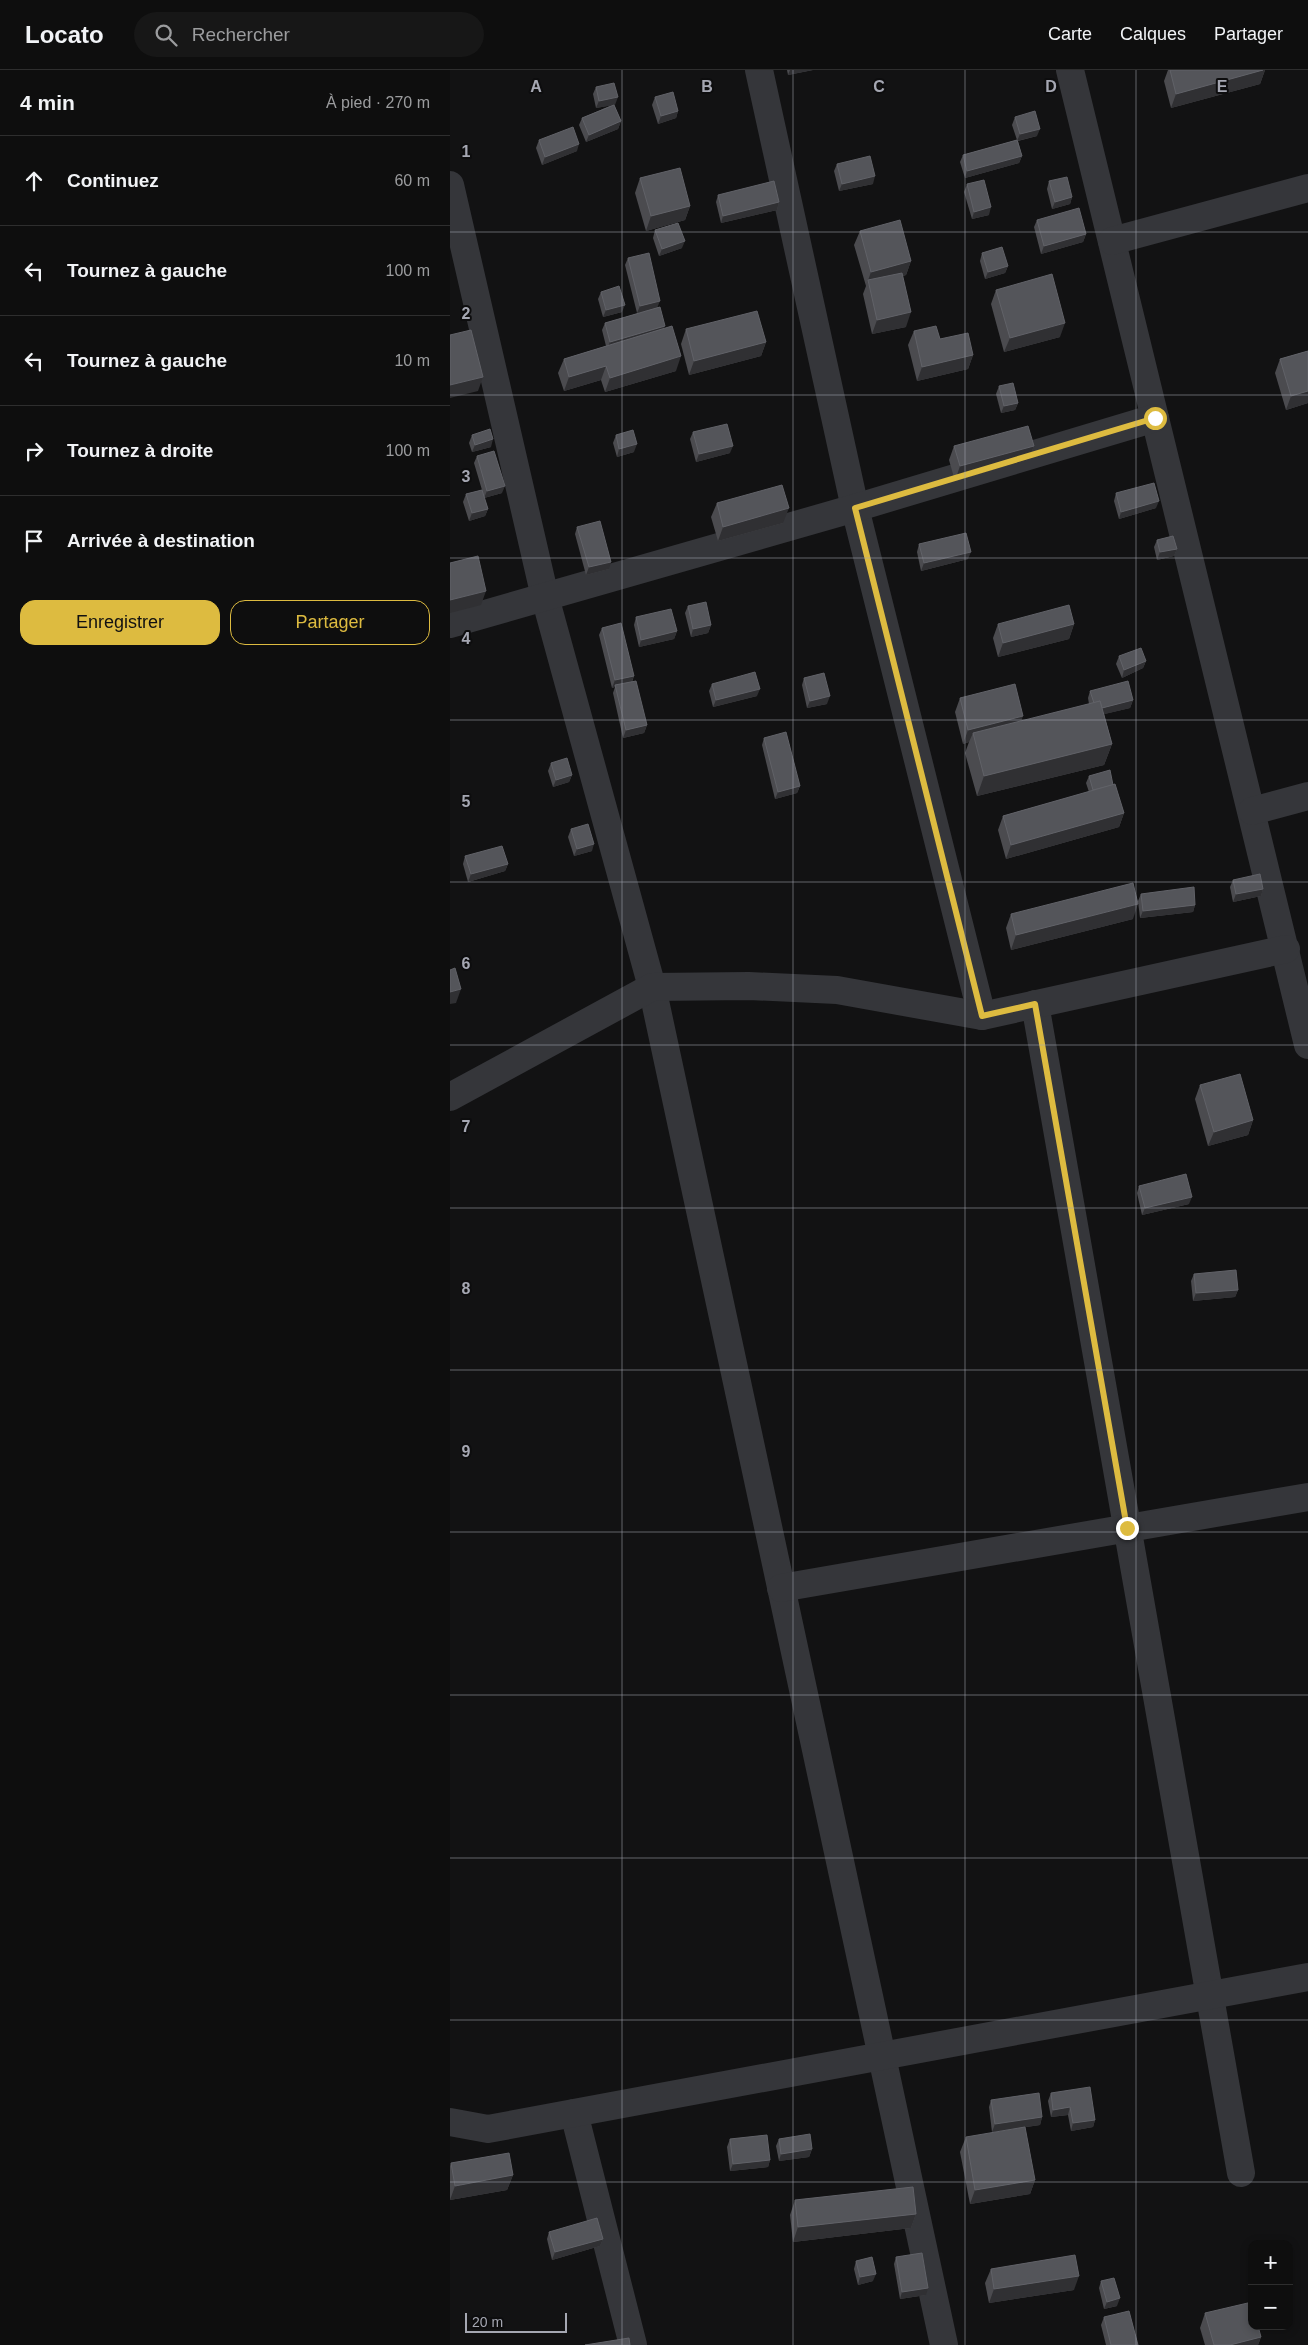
<!DOCTYPE html>
<html lang="fr">
<head>
<meta charset="utf-8">
<style>
  body { margin:0; font-family:Helvetica,sans-serif; background:#171717; color:#f1f3f6 }
  .controls { position:absolute; right:15px; bottom:15px; display:grid; overflow:hidden; border-radius:10px; box-shadow:0 2px 8px #0003 }
  .controls button { width:45px; height:45px; display:grid; place-items:center; padding:0; border:0; border-bottom:1px solid #2e2e2e; background:#0e0e0e; color:#f1f3f6; font:25px sans-serif }
  .scale { position:absolute; left:15px; bottom:12px; width:102px; box-sizing:border-box; padding-left:5px; border:2px solid #a5a7b2; border-top:0; font-size:14px; line-height:18px; white-space:nowrap; color:#a5a7b2; -webkit-text-stroke:4px #0d0d0e; paint-order:stroke }
  .stop { position:absolute; width:15px; height:15px; margin:-11px; border:4px solid #ddbb40; border-radius:50%; background:#fff }
  .stop.end { background:#ddbb40; border-color:#fff; box-shadow:0 1px 5px #0008 }
  .list { margin:0; padding:0; list-style:none }
  h2 { display:flex; justify-content:space-between; align-items:center; height:65px; margin:0; padding:0 20px; font-size:21px }
  h2 small { font-size:16px; font-weight:400; color:#9b9c9e }
  .list li { display:grid; grid-template-columns:32px 1fr auto; gap:15px; align-items:center; box-sizing:border-box; height:90px; padding:0 20px; border-top:1px solid #2e2e2e }
  .list b { display:block; font-size:19px; white-space:nowrap }
  .list em { font-size:16px; font-style:normal; color:#9b9c9e }
  .actions { display:flex; gap:10px; padding:15px 20px }
  .actions a { flex:1; padding:11px 0; border:1px solid #ddbb40; border-radius:15px; text-align:center; font-size:18px; color:#ddbb40 }
  .actions .main { background:#ddbb40; color:#111 }
  .icon { flex:none; width:28px; height:28px; fill:none; stroke:currentColor; stroke-width:2; stroke-linecap:round; stroke-linejoin:round }
  .map { position:relative; flex:none; width:858px; height:2275px; overflow:hidden }
  header { display:flex; align-items:center; gap:30px; box-sizing:border-box; height:70px; padding:0 25px; background:#0e0e0e; border-bottom:1px solid #2e2e2e }
  header strong { font-size:24px }
  nav { display:flex; gap:28px; margin-inline-start:auto; font-size:18px }
  .search { width:350px; height:45px; background:#171717; display:flex; align-items:center; gap:12px; box-sizing:border-box; padding:0 18px; border-radius:28px; color:#9b9c9e; font-size:19px }
  main { display:flex }
  aside { flex:1; background:#0e0e0e }
  .map>svg:first-child { display:block }
  .lines { fill:none; stroke-linecap:round; stroke-linejoin:round }
  .minor { stroke:#35363a; stroke-width:28 }
  .wall { fill:#4b4b4f }
  .shaded-wall { fill:#303033 }
  .building { fill:#54555a; stroke:#616268 }
  .route { stroke:#ddbb40; stroke-width:6 }
  .grid { fill:none; stroke:#a5a7b2; stroke-width:1; stroke-opacity:0.55 }
  .grid-label { font-size:16px; text-anchor:middle; font-weight:bold; fill:#a5a7b2; stroke:#0d0d0e; stroke-width:4; stroke-linejoin:round; paint-order:stroke }
</style>
</head>
<body>
<header>
<strong>Locato</strong>
<div class="search"><svg class="icon" aria-label="search" viewBox="0 0 24 24"><circle cx="10" cy="10" r="6"/><path d="M15 15l6 6"/></svg>Rechercher</div>
<nav><a>Carte</a><a>Calques</a><a>Partager</a></nav>
</header>
<main>
<aside>
<h2>4 min<small>À pied · 270 m</small></h2>
<ul class="list">
<li><svg class="icon" aria-label="ahead" viewBox="0 0 24 24"><path d="M12 20V5M6 11l6-6 6 6"/></svg><div><b>Continuez</b></div><em>60 m</em></li>
<li><svg class="icon" aria-label="left" viewBox="0 0 24 24"><path d="M17 20v-9H6M10 6l-5 5 5 5"/></svg><div><b>Tournez à gauche</b></div><em>100 m</em></li>
<li><svg class="icon" aria-label="left" viewBox="0 0 24 24"><path d="M17 20v-9H6M10 6l-5 5 5 5"/></svg><div><b>Tournez à gauche</b></div><em>10 m</em></li>
<li><svg class="icon" aria-label="right" viewBox="0 0 24 24"><path d="M7 20v-9h11M14 6l5 5-5 5"/></svg><div><b>Tournez à droite</b></div><em>100 m</em></li>
<li><svg class="icon" aria-label="arrive" viewBox="0 0 24 24"><path d="M6 21V4h12l-3 4 3 4H6"/></svg><div><b>Arrivée à destination</b></div></li>
</ul>
<div class="actions"><a class="main">Enregistrer</a><a>Partager</a></div>
</aside>
<div class="map">
<svg width="858" height="2275" viewBox="0 0 858 2275">
  <rect width="100%" height="100%" fill="#121213"/>
  <g class="lines">
    <g class="minor">
      <path d="M309,0L405,438L532,946"/>
      <path d="M620,0L858,975"/>
      <path d="M0,115L95,527L202,917L494,2275"/>
      <path d="M662,171L858,118"/>
      <path d="M0,554L405,438L705,348"/>
      <path d="M802,741L858,726"/>
      <path d="M585,934L791,2103"/>
      <path d="M0,1027L202,917L299,916L387,920L532,946L836,879"/>
      <path d="M331,1518L858,1427"/>
      <path d="M124,2043L183,2275"/>
      <path d="M0,2052L38,2059L858,1907"/>
    </g>
  </g>
  <g class="wall">
    <path d="M337,0H363L338,5Z"/>
    <path d="M718,0H815L810,14L721,38L714,11Z"/>
    <path d="M146,17L165,35H164L171,51L168,59L136,72L129,55L132,48L162,35L146,38L143,24Z"/>
    <path d="M205,27L228,41L226,48L208,54L202,35Z"/>
    <path d="M565,47L587,66L568,71L572,86L569,93L515,108L510,92L513,85L567,70L562,55Z"/>
    <path d="M89,70L127,81L92,95L86,78Z"/>
    <path d="M387,94L423,114L389,121L384,101Z"/>
    <path d="M190,108L240,136L235,150L196,161L185,123Z"/>
    <path d="M599,111L622,127L620,134L602,139L597,119Z"/>
    <path d="M517,114L539,145L522,149L514,122Z"/>
    <path d="M268,125L329,132L327,140L271,153L266,132Z"/>
    <path d="M587,150L636,164L633,172L591,184L584,157Z"/>
    <path d="M205,160L232,178L209,186L203,168Z"/>
    <path d="M410,161L461,191L456,205L453,206L456,257L422,264L413,224L416,216L404,175Z"/>
    <path d="M532,183L558,196L555,203L535,209L530,191Z"/>
    <path d="M178,188L208,238L226,301L155,322L151,310L114,321L108,303L114,289L156,276L152,260L155,253L200,240L187,243L175,195Z"/>
    <path d="M546,220L610,267L554,282L541,234Z"/>
    <path d="M151,222L172,242L153,247L148,229Z"/>
    <path d="M236,259L316,272L311,286L239,305L231,274Z"/>
    <path d="M464,261L490,269L523,285L518,299L467,311L458,275Z"/>
    <path d="M858,281V333L836,340L825,303L830,289Z"/>
    <path d="M549,316L568,333L565,340L551,343L546,324Z"/>
    <path d="M243,362L280,383L246,392L240,369Z"/>
    <path d="M22,365L41,377L22,382L19,373Z"/>
    <path d="M166,365L184,382L167,387L163,373Z"/>
    <path d="M504,376H584L578,390L505,411L499,390Z"/>
    <path d="M27,386L52,423L34,428L38,439L35,446L19,451L13,432L16,424L32,420L24,393Z"/>
    <path d="M666,423L706,438L669,449L664,431Z"/>
    <path d="M267,433L333,453L268,471L261,447Z"/>
    <path d="M127,457L159,499L136,505L125,464Z"/>
    <path d="M707,470L727,479L724,486L707,490L704,477Z"/>
    <path d="M469,474L518,489L471,501L467,482Z"/>
    <path d="M238,536L261,555L258,563L241,567L235,543Z"/>
    <path d="M186,547L227,561L224,569L189,577L184,555Z"/>
    <path d="M548,554H624L619,569L548,587L543,568Z"/>
    <path d="M152,558L184,606L182,612L197,655L194,663L173,668L163,623L165,617L162,618L149,565Z"/>
    <path d="M669,586L696,591L693,598L672,608L666,594Z"/>
    <path d="M354,608L377,634L357,638L352,615Z"/>
    <path d="M262,614L307,626L263,637L259,621Z"/>
    <path d="M640,621L683,630L680,638L654,644L662,674L654,695L527,726L515,683L519,672L513,674L505,642L510,628L572,651L639,634L638,628Z"/>
    <path d="M314,668L350,716L347,723L325,729L312,675Z"/>
    <path d="M101,693L122,705L119,712L103,717L98,701Z"/>
    <path d="M639,706L663,715L674,743L669,757L556,789L548,760L553,746L639,722L636,713Z"/>
    <path d="M121,759L142,781L124,786L118,767Z"/>
    <path d="M15,786L58,794L55,801L18,812L13,794Z"/>
    <path d="M783,810L813,819L811,826L783,832L780,817Z"/>
    <path d="M691,824L745,835L743,842L690,848L688,831Z"/>
    <path d="M561,844L683,849L561,880L556,858Z"/>
    <path d="M750,1015L803,1050L798,1065L758,1076L745,1029Z"/>
    <path d="M689,1116L739,1134L692,1145L687,1123Z"/>
    <path d="M744,1204L788,1220L785,1227L743,1231L741,1211Z"/>
    <path d="M601,2023L645,2050L643,2057L621,2061L618,2045L601,2047L598,2031Z"/>
    <path d="M541,2030L592,2047L590,2055L542,2062L539,2037Z"/>
    <path d="M516,2067L585,2110L580,2124L520,2134L510,2082Z"/>
    <path d="M280,2069L320,2090L318,2097L280,2101L277,2077Z"/>
    <path d="M329,2069L362,2079L359,2087L329,2091L326,2076Z"/>
    <path d="M1,2093L63,2105L57,2120L0,2130V2096Z"/>
    <path d="M345,2130L466,2144L461,2158L343,2172L340,2145Z"/>
    <path d="M99,2162L153,2169L150,2176L102,2190L97,2169Z"/>
    <path d="M446,2187L476,2225L450,2229L444,2194Z"/>
    <path d="M406,2191L423,2211L408,2215L404,2199Z"/>
    <path d="M541,2199L624,2220L539,2233L535,2213Z"/>
    <path d="M651,2211L667,2236L654,2239L649,2218Z"/>
    <path d="M755,2243L811,2267L808,2275H755L750,2258Z"/>
    <path d="M654,2247L688,2275H656L651,2255Z"/>
  </g>
  <g class="shaded-wall">
    <path d="M340,0H363L338,5Z"/>
    <path d="M813,0H815L810,14L721,38L726,24Z"/>
    <path d="M168,27L165,35L146,38L149,31Z"/>
    <path d="M228,41L226,48L208,54L211,46Z"/>
    <path d="M171,51L168,59L136,72L139,65Z"/>
    <path d="M590,59L587,66L567,71L570,64Z"/>
    <path d="M129,74L127,81L92,95L95,87Z"/>
    <path d="M572,86L569,93L515,108L517,101Z"/>
    <path d="M425,106L423,114L389,121L392,114Z"/>
    <path d="M622,127L620,134L602,139L605,132Z"/>
    <path d="M329,132L327,140L271,153L273,146Z"/>
    <path d="M240,136L235,150L196,161L201,146Z"/>
    <path d="M541,137L539,145L522,149L524,142Z"/>
    <path d="M636,164L633,172L591,184L594,176Z"/>
    <path d="M235,171L232,178L209,186L212,179Z"/>
    <path d="M461,191L456,205L419,215L418,210L416,216L421,202Z"/>
    <path d="M558,196L555,203L535,209L538,202Z"/>
    <path d="M210,231L207,238L187,243L190,236Z"/>
    <path d="M175,235L172,242L153,247L156,240Z"/>
    <path d="M461,242L456,257L422,264L427,250Z"/>
    <path d="M615,253L610,267L554,282L560,268Z"/>
    <path d="M215,256L212,263L157,279L160,272Z"/>
    <path d="M316,272L311,286L239,305L244,291Z"/>
    <path d="M523,285L518,299L467,311L472,297Z"/>
    <path d="M231,286L226,301L155,322L160,308Z"/>
    <path d="M156,296L151,310L114,321L119,307Z"/>
    <path d="M33,307L28,321L0,328V315Z"/>
    <path d="M858,321V333L836,340L841,326Z"/>
    <path d="M568,333L565,340L551,343L554,336Z"/>
    <path d="M43,369L41,377L22,382L25,375Z"/>
    <path d="M187,374L184,382L167,387L169,379Z"/>
    <path d="M283,376L280,383L246,392L249,384Z"/>
    <path d="M584,376L578,390L505,411L510,396Z"/>
    <path d="M55,416L52,423L34,428L37,421Z"/>
    <path d="M709,431L706,438L669,449L671,442Z"/>
    <path d="M339,438L333,453L268,471L273,457Z"/>
    <path d="M38,439L35,446L19,451L22,443Z"/>
    <path d="M727,479L724,486L707,490L710,482Z"/>
    <path d="M521,482L518,489L471,501L474,493Z"/>
    <path d="M161,492L159,499L136,505L139,497Z"/>
    <path d="M36,521L31,535L0,543V530Z"/>
    <path d="M624,554L619,569L548,587L553,573Z"/>
    <path d="M261,555L258,563L241,567L243,559Z"/>
    <path d="M227,561L224,569L189,577L191,570Z"/>
    <path d="M696,591L693,598L672,608L674,600Z"/>
    <path d="M184,606L181,613L165,615V617L162,618L165,610Z"/>
    <path d="M310,619L307,626L263,637L266,630Z"/>
    <path d="M380,626L377,634L357,638L360,631Z"/>
    <path d="M683,630L680,638L643,647L645,640Z"/>
    <path d="M573,646L568,661L523,663L519,672L513,674L518,660Z"/>
    <path d="M197,655L194,663L173,668L176,660Z"/>
    <path d="M662,674L654,695L527,726L534,706Z"/>
    <path d="M122,705L119,712L103,717L106,710Z"/>
    <path d="M350,716L347,723L325,729L328,722Z"/>
    <path d="M674,743L669,757L556,789L561,775Z"/>
    <path d="M144,774L142,781L124,786L127,779Z"/>
    <path d="M58,794L55,801L18,812L21,804Z"/>
    <path d="M813,819L811,826L783,832L786,824Z"/>
    <path d="M688,834L683,849L561,880L566,865Z"/>
    <path d="M745,835L743,842L690,848L693,841Z"/>
    <path d="M11,919L6,933L0,934V922Z"/>
    <path d="M803,1050L798,1065L758,1076L764,1062Z"/>
    <path d="M742,1127L739,1134L692,1145L695,1138Z"/>
    <path d="M788,1220L785,1227L743,1231L746,1223Z"/>
    <path d="M620,2037L618,2045L601,2047L603,2040Z"/>
    <path d="M592,2047L590,2055L542,2062L545,2054Z"/>
    <path d="M645,2050L643,2057L621,2061L623,2053Z"/>
    <path d="M362,2079L359,2087L329,2091L331,2084Z"/>
    <path d="M320,2090L318,2097L280,2101L283,2094Z"/>
    <path d="M63,2105L57,2120L0,2130L5,2116Z"/>
    <path d="M585,2110L580,2124L520,2134L525,2120Z"/>
    <path d="M466,2144L461,2158L343,2172L348,2157Z"/>
    <path d="M153,2169L150,2176L102,2190L105,2182Z"/>
    <path d="M426,2204L423,2211L408,2215L410,2207Z"/>
    <path d="M629,2206L624,2220L539,2233L544,2219Z"/>
    <path d="M478,2218L476,2225L450,2229L452,2222Z"/>
    <path d="M670,2228L667,2236L654,2239L657,2232Z"/>
    <path d="M811,2267L808,2275H780Z"/>
  </g>
  <g class="building">
    <path d="M720,0H813L726,24Z"/>
    <path d="M164,13L168,27L149,31L146,17Z"/>
    <path d="M223,22L228,41L211,46L205,27Z"/>
    <path d="M164,35L171,51L139,65L132,48Z"/>
    <path d="M585,41L590,59L570,64L565,47Z"/>
    <path d="M123,57L129,74L95,87L89,70Z"/>
    <path d="M567,70L572,86L517,101L513,85Z"/>
    <path d="M420,86L425,106L392,114L387,94Z"/>
    <path d="M230,98L240,136L201,146L190,108Z"/>
    <path d="M617,107L622,127L605,132L599,111Z"/>
    <path d="M534,110L541,137L524,142L517,114Z"/>
    <path d="M324,111L329,132L273,146L268,125Z"/>
    <path d="M629,138L636,164L594,176L587,150Z"/>
    <path d="M450,150L461,191L421,202L410,161Z"/>
    <path d="M228,153L235,171L212,179L205,160Z"/>
    <path d="M552,177L558,196L538,202L532,183Z"/>
    <path d="M199,183L210,231L190,236L178,188Z"/>
    <path d="M452,203L461,242L427,250L418,210Z"/>
    <path d="M602,204L615,253L560,268L546,220Z"/>
    <path d="M169,216L175,235L156,240L151,222Z"/>
    <path d="M210,237L215,256L160,272L155,253Z"/>
    <path d="M307,241L316,272L244,291L236,259Z"/>
    <path d="M222,256L231,286L160,308L156,296L119,307L114,289Z"/>
    <path d="M486,256L490,269L518,263L523,285L472,297L464,261Z"/>
    <path d="M21,260L33,307L0,315V265Z"/>
    <path d="M858,281V321L841,326L830,289Z"/>
    <path d="M563,313L568,333L554,336L549,316Z"/>
    <path d="M277,354L283,376L249,384L243,362Z"/>
    <path d="M578,356L584,376L510,396L504,376Z"/>
    <path d="M40,359L43,369L25,375L22,365Z"/>
    <path d="M183,360L187,374L169,379L166,365Z"/>
    <path d="M44,381L55,416L37,421L27,386Z"/>
    <path d="M704,413L709,431L671,442L666,423Z"/>
    <path d="M332,415L339,438L273,457L267,433Z"/>
    <path d="M32,420L38,439L22,443L16,424Z"/>
    <path d="M150,451L161,492L139,497L127,457Z"/>
    <path d="M516,463L521,482L474,493L469,474Z"/>
    <path d="M723,466L727,479L710,482L707,470Z"/>
    <path d="M28,486L36,521L0,530V493Z"/>
    <path d="M256,532L261,555L243,559L238,536Z"/>
    <path d="M619,535L624,554L553,573L548,554Z"/>
    <path d="M221,539L227,561L191,570L186,547Z"/>
    <path d="M171,553L184,606L165,610L152,558Z"/>
    <path d="M691,578L696,591L674,600L669,586Z"/>
    <path d="M305,602L310,619L266,630L262,614Z"/>
    <path d="M374,603L380,626L360,631L354,608Z"/>
    <path d="M186,611L197,655L176,660L165,615Z"/>
    <path d="M678,611L683,630L652,638L650,631L644,633L640,621Z"/>
    <path d="M565,614L573,646L518,660L510,628Z"/>
    <path d="M650,631L662,674L534,706L523,663Z"/>
    <path d="M336,662L350,716L328,722L314,668Z"/>
    <path d="M117,688L122,705L106,710L101,693Z"/>
    <path d="M660,700L663,715L643,720L639,706Z"/>
    <path d="M665,714L674,743L561,775L553,746Z"/>
    <path d="M138,754L144,774L127,779L121,759Z"/>
    <path d="M52,776L58,794L21,804L15,786Z"/>
    <path d="M810,804L813,819L786,824L783,810Z"/>
    <path d="M683,813L688,834L566,865L561,844Z"/>
    <path d="M744,817L745,835L693,841L691,824Z"/>
    <path d="M5,898L11,919L0,922V900Z"/>
    <path d="M790,1004L803,1050L764,1062L750,1015Z"/>
    <path d="M736,1104L742,1127L695,1138L689,1116Z"/>
    <path d="M786,1200L788,1220L746,1223L744,1204Z"/>
    <path d="M640,2017L645,2050L623,2053L620,2037L603,2040L601,2023Z"/>
    <path d="M589,2023L592,2047L545,2054L541,2030Z"/>
    <path d="M575,2057L585,2110L525,2120L516,2067Z"/>
    <path d="M360,2064L362,2079L331,2084L329,2069Z"/>
    <path d="M317,2065L320,2090L283,2094L280,2069Z"/>
    <path d="M59,2083L63,2105L5,2116L1,2093Z"/>
    <path d="M463,2117L466,2144L348,2157L345,2130Z"/>
    <path d="M147,2148L153,2169L105,2182L99,2162Z"/>
    <path d="M472,2183L478,2218L452,2222L446,2187Z"/>
    <path d="M625,2185L629,2206L544,2219L541,2199Z"/>
    <path d="M422,2187L426,2204L410,2207L406,2191Z"/>
    <path d="M664,2208L670,2228L657,2232L651,2211Z"/>
    <path d="M802,2232V2256H808L811,2267L780,2275H764L755,2243Z"/>
    <path d="M679,2241L688,2275H661L654,2247Z"/>
    <path d="M179,2268L180,2275H135Z"/>
  </g>
  <g class="lines">
    <path class="route" d="M677,1458L585,934L532,946L405,438L705,348"/>
  </g>
  <path class="grid" d="M172,0V2275M343,0V2275M515,0V2275M686,0V2275M0,162H858M0,325H858M0,488H858M0,650H858M0,812H858M0,975H858M0,1138H858M0,1300H858M0,1462H858M0,1625H858M0,1788H858M0,1950H858M0,2112H858"/>
  <g class="grid-label">
    <text x="86" y="22">A</text>
    <text x="257" y="22">B</text>
    <text x="429" y="22">C</text>
    <text x="601" y="22">D</text>
    <text x="772" y="22">E</text>
    <text x="16" y="87">1</text>
    <text x="16" y="249">2</text>
    <text x="16" y="412">3</text>
    <text x="16" y="574">4</text>
    <text x="16" y="737">5</text>
    <text x="16" y="899">6</text>
    <text x="16" y="1062">7</text>
    <text x="16" y="1224">8</text>
    <text x="16" y="1387">9</text>
  </g>
</svg>
<div class="controls">
<button>+</button>
<button>−</button>
</div>
<div class="scale">20 m</div>
<div class="stop" style="left:705px;top:348px"></div>
<div class="stop end" style="left:677px;top:1458px"></div>
</div>
</main>
</body>
</html>
